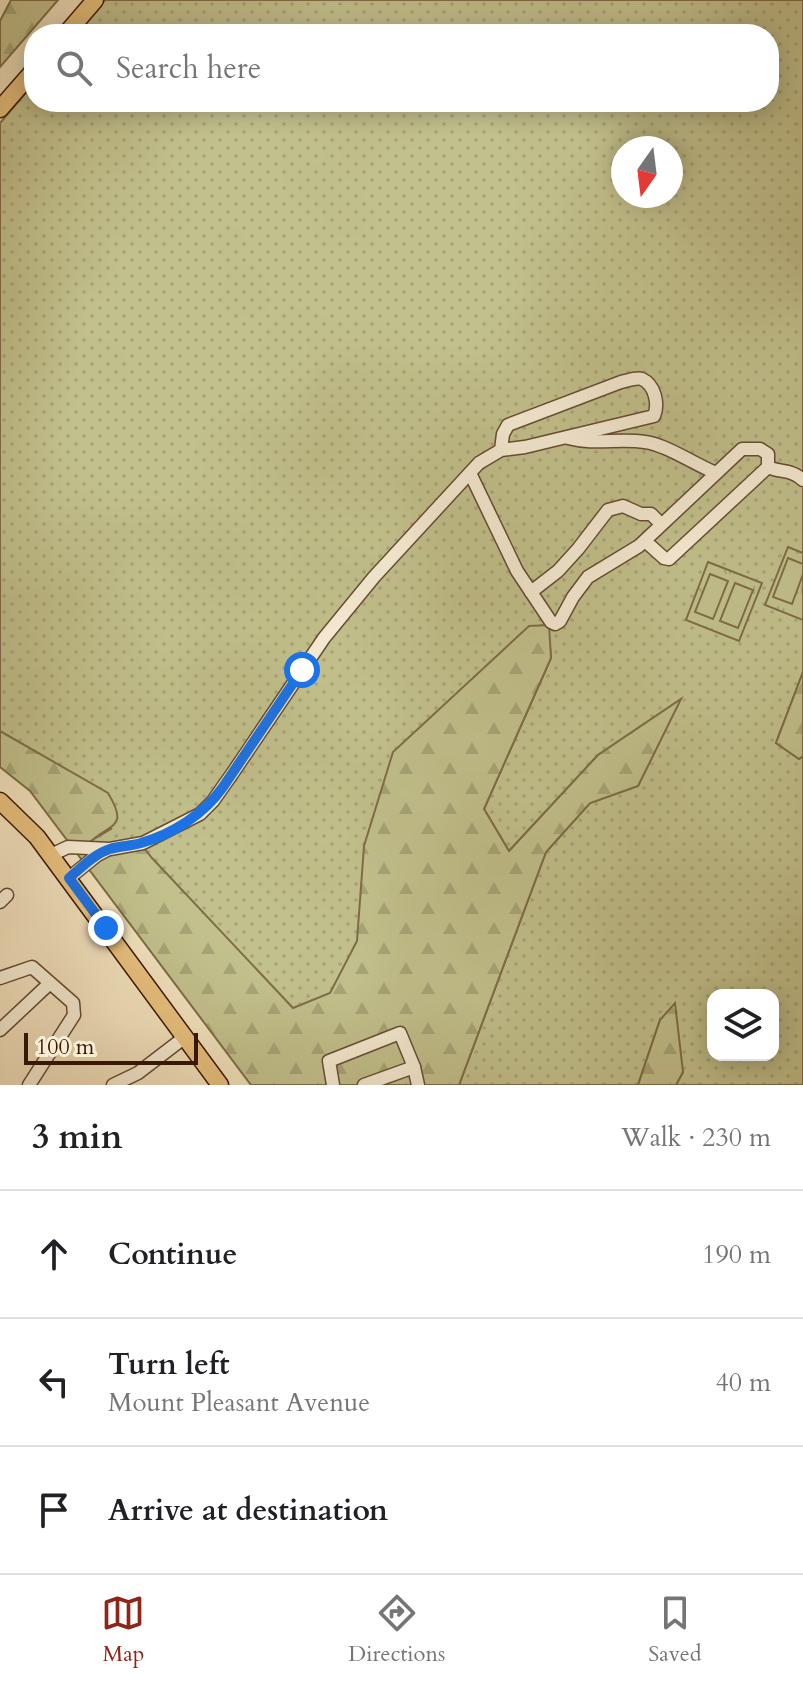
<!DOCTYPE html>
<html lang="en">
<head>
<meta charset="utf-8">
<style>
  body { margin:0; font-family:Cardo,serif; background:#f6f6f6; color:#202124 }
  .controls { position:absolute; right:24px; bottom:24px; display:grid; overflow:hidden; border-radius:16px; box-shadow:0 4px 20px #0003 }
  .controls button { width:72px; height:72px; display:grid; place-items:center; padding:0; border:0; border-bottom:2px solid #e0e0e0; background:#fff; color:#202124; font:40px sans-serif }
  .compass { position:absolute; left:611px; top:136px; width:72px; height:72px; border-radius:50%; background:#fff; box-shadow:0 4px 20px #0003; rotate:194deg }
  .scale { position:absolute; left:24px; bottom:20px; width:174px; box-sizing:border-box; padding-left:8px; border:4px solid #391904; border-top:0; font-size:22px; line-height:28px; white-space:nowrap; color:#391904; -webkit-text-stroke:6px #f7edd5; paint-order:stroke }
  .stop { position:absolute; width:24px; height:24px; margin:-18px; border:6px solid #1a73e8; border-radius:50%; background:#fff }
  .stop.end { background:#1a73e8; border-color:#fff; box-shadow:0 2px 8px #0008 }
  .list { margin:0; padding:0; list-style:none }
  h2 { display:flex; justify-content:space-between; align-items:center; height:104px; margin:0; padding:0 32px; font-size:34px }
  h2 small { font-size:26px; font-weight:400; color:#757577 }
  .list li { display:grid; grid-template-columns:52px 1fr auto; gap:24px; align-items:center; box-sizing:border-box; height:128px; padding:0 32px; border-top:2px solid #e0e0e0 }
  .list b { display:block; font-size:30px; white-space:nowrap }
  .list p { margin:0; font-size:26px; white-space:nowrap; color:#757577 }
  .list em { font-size:26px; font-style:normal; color:#757577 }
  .icon { flex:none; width:44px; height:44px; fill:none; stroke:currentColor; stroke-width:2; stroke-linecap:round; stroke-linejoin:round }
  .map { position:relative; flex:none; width:803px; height:1085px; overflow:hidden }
  .search { position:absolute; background:#fff; box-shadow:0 4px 20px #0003; left:24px; right:24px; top:24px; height:88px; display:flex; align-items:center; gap:20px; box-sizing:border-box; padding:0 28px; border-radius:32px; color:#757577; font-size:30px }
  .sheet { height:488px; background:#fff }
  nav { display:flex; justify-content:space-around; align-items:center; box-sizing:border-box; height:112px; border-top:2px solid #e0e0e0; background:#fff; font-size:22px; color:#757577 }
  nav a { display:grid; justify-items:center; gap:4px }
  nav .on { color:#8f2418 }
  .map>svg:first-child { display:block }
  .grass { fill:url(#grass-dots); stroke:#7e6d48; stroke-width:2; fill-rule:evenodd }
  .forest { fill:url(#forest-firs); stroke:#7e6d48; stroke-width:2 }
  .park { fill:url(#park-tufts); stroke:#7e6d48; stroke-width:2 }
  .garden { fill:#c2c18d; stroke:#7e6d48; stroke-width:2 }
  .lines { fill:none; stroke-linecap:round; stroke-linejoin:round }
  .minor-casing { stroke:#674c33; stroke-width:15 }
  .major-casing { stroke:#391904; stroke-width:19 }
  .minor { stroke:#f7edd5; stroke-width:12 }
  .major { stroke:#e9c280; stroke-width:16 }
  .route { stroke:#1a73e8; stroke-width:10 }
</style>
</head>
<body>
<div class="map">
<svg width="803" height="1085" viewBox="0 0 803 1085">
  <defs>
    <pattern id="grass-dots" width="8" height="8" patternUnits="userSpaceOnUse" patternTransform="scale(2)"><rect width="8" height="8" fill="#c2c18d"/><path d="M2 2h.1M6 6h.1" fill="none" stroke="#a7a578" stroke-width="1.8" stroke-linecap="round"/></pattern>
    <pattern id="forest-firs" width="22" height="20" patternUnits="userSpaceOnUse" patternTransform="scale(2)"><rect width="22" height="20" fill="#c2c18d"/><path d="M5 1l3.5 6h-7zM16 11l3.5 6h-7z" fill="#a7a578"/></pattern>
    <pattern id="park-tufts" width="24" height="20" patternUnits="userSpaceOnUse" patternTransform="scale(2)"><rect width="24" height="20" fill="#c2c18d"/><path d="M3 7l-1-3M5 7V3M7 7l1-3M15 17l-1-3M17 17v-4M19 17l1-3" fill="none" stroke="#a7a578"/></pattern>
  </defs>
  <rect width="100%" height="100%" fill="#f2e3bf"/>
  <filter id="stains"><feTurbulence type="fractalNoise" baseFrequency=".0025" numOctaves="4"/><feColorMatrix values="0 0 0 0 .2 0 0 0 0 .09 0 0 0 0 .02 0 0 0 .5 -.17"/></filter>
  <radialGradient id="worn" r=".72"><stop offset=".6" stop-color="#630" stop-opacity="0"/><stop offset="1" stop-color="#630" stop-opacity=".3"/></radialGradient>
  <path class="grass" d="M105,0H803V672L776,743L799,759L803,756V1085H676L683,1072L660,1020L638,1085H459L546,852L590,803L638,786L680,700L598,755L509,851L484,809L551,658L548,625L529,627L352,951L353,980L299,1021L118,844H92L89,842L111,829L0,746V123L34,83V102H769V34H76ZM623,148H671V196H623ZM713,995H773V1055H713Z"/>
  <g class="forest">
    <path d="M11,0H58L0,67V21Z"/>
    <path d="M549,625L551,658L484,809L509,851L598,755L681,699L638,786L590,803L546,852L459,1085H251L30,791L0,767V731L108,793C129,828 111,823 90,842L92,844L120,843L137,839L152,858L293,1008L330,993L357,941L364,846L393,752L529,626Z"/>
    <path d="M803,672V756L799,759L776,743Z"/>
    <path d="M675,1003L683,1072L676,1085H638L660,1020Z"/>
  </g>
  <g class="park">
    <path d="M788,547L803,553V620L765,605Z"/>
    <path d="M708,562L762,583L739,641L686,620Z"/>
  </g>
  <g class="garden">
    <path d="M788,558L803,564V574L792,604L773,597Z"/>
    <path d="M710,574L728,581L713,619L695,612Z"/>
    <path d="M735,583L753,590L738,628L720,621Z"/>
  </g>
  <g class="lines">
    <defs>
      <g id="minor">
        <path d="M568,438C594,445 620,438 645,442C667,445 694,464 716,473"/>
        <path d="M768,467C782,473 791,469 803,480"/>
        <path d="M470,473L517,571L531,592L558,571L578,549L608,510L623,506L641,514H651L661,524"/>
        <path d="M531,592L551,622L555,624L560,621L573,597L588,577L639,546L742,449H760L768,454V467L669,559L664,558L645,541"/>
        <path d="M51,855L68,847L110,849L143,843L200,814L213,801L232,774L324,638L374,577L479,463L501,450L525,447L654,416C659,404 655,385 642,379C636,377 627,381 621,382L508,425L503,434L501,450"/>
        <path d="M69,878L96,856L107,850"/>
        <path d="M0,902L7,895"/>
        <path d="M0,978L32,967L73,1003L74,1015L29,1085"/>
        <path d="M0,1030L50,983"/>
        <path d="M113,1085L138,1073L185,1037"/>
        <path d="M333,1085L329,1061L400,1033L414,1067L418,1085"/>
        <path d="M364,1085L414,1067"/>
      </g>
      <g id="major">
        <path d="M66,34L95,0"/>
        <path d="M0,109L34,70"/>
        <path d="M0,801L37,837L220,1085"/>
      </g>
    </defs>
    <use href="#minor" class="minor-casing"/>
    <use href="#major" class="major-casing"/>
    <use href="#minor" class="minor"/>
    <use href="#major" class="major"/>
  </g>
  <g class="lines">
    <path class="route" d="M106,928L69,878C81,868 94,854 110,849C120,846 131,846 141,843C173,834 204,814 223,787L302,670"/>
  </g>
  <rect width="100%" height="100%" filter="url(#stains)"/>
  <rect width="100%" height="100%" fill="url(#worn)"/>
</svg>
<div class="controls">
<button><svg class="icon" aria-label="layers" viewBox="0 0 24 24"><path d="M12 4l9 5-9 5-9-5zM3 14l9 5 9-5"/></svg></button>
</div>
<svg class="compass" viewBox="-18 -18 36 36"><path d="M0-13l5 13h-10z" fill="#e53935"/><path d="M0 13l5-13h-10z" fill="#757577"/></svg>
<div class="scale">100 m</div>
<div class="stop" style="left:302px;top:670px"></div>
<div class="stop end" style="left:106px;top:928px"></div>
<div class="search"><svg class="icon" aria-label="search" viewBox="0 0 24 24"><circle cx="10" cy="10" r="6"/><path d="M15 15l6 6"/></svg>Search here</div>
</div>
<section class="sheet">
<h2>3 min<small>Walk · 230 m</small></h2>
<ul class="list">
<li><svg class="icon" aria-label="ahead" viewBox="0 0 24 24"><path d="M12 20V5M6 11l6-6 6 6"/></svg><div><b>Continue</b></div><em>190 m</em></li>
<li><svg class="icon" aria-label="left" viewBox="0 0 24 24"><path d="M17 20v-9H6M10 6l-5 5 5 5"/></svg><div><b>Turn left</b><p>Mount Pleasant Avenue</p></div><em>40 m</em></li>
<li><svg class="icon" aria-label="arrive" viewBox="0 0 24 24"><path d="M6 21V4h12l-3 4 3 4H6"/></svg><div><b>Arrive at destination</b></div></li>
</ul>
</section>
<nav>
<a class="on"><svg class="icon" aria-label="map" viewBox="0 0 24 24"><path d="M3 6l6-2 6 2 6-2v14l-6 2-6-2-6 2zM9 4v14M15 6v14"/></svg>Map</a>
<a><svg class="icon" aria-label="directions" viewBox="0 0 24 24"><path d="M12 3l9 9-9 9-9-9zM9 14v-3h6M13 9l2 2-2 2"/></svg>Directions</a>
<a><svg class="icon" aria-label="saved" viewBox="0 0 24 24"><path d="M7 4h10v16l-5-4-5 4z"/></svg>Saved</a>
</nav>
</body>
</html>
